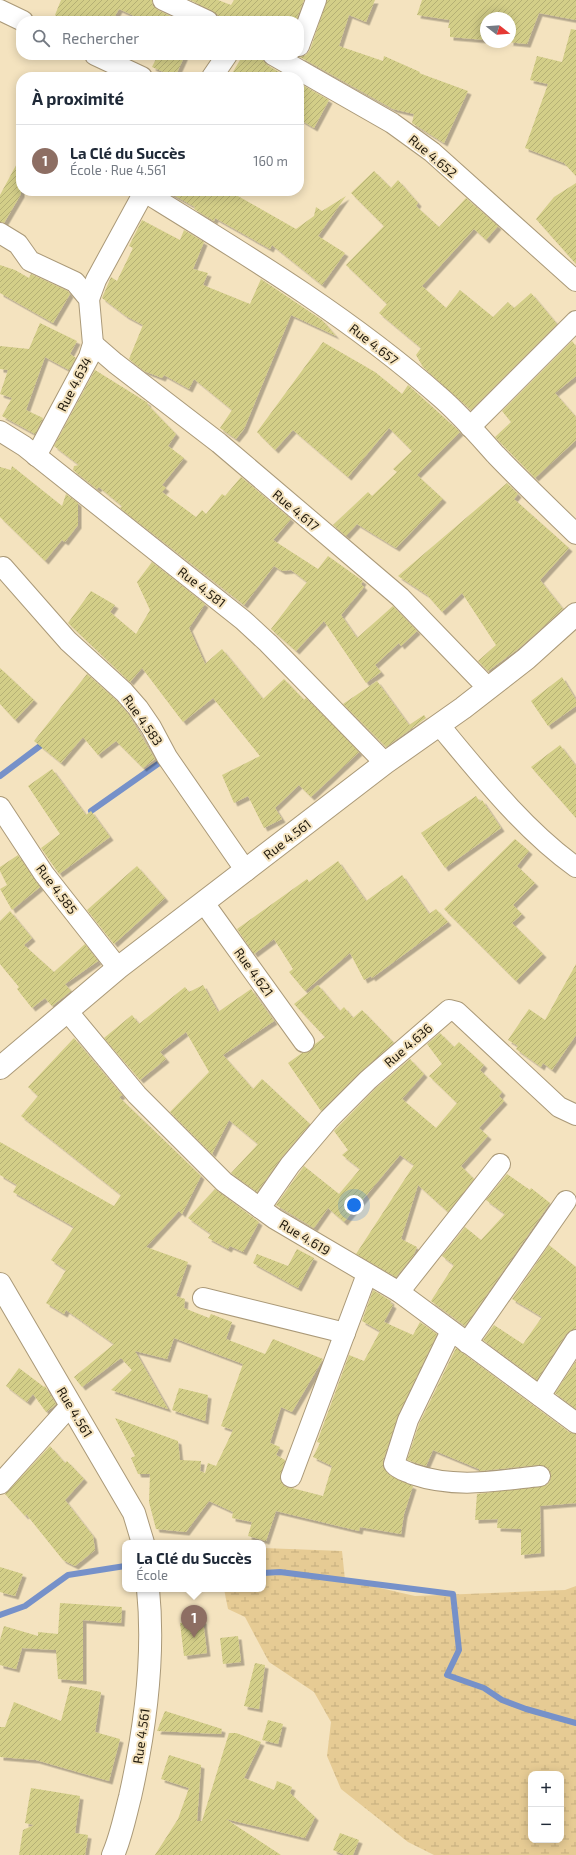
<!DOCTYPE html>
<html lang="fr">
<head>
<meta charset="utf-8">
<style>
  body { margin:0; font-family:"Exo 2",sans-serif; background:#f6f6f7; color:#1f2937 }
  .controls { position:absolute; right:12px; bottom:12px; display:grid; overflow:hidden; border-radius:8px; box-shadow:0 2px 10px #0003 }
  .controls button { width:36px; height:36px; display:grid; place-items:center; padding:0; border:0; border-bottom:1px solid #e0e1e3; background:#fff; color:#1f2937; font:20px sans-serif }
  .compass { position:absolute; left:480px; top:12px; width:36px; height:36px; border-radius:50%; background:#fff; box-shadow:0 2px 10px #0003; rotate:107deg }
  .you { position:absolute; left:354px; top:1205px; width:14px; height:14px; margin:-10px; border:3px solid #fff; border-radius:50%; background:#1a73e8; box-shadow:0 0 0 6px #1a73e833 }
  .badge { display:grid; place-items:center; width:26px; height:26px; border-radius:50%; background:#d93025; color:#fff; font-size:13px; font-weight:700 }
  .pin { position:absolute; translate:-50% -33px; filter:drop-shadow(0 1px 2px #0008) }
  .pin::after { content:''; position:absolute; top:21px; width:14px; height:12px; background:inherit; clip-path:polygon(0 0,100% 0,50% 100%) }
  .popup { position:absolute; left:122px; top:1540px; width:144px; height:52px; box-sizing:border-box; display:grid; place-content:center; border-radius:8px; background:#fff; filter:drop-shadow(0 1px 3px #0005); font-size:13px; white-space:nowrap; color:#747a83 }
  .popup b { font-size:15px; color:#1f2937 }
  .popup::after { content:''; position:absolute; left:50%; top:100%; margin-left:-8px; border:8px solid transparent; border-top-color:#fff }
  .list { margin:0; padding:0; list-style:none }
  h2 { display:flex; justify-content:space-between; align-items:center; height:52px; margin:0; padding:0 16px; font-size:17px }
  h2 small { font-size:13px; font-weight:400; color:#747a83 }
  .list li { display:grid; grid-template-columns:26px 1fr auto; gap:12px; align-items:center; box-sizing:border-box; height:72px; padding:0 16px; border-top:1px solid #e0e1e3 }
  .list b { display:block; font-size:15px; white-space:nowrap }
  .list p { margin:0; font-size:13px; white-space:nowrap; color:#747a83 }
  .list em { font-size:13px; font-style:normal; color:#747a83 }
  .icon { flex:none; width:22px; height:22px; fill:none; stroke:currentColor; stroke-width:2; stroke-linecap:round; stroke-linejoin:round }
  .map { position:relative; flex:none; width:576px; height:1855px; overflow:hidden }
  .search { position:absolute; background:#fff; box-shadow:0 2px 10px #0003; left:16px; top:16px; width:288px; height:44px; display:flex; align-items:center; gap:10px; box-sizing:border-box; padding:0 14px; border-radius:16px; color:#747a83; font-size:15px }
  .panel { position:absolute; background:#fff; box-shadow:0 2px 10px #0003; left:16px; top:72px; width:288px; height:124px; border-radius:16px }
  .map>svg:first-child { display:block }
  .wetland { fill:url(#wetland-marsh); fill-rule:evenodd }
  .lines { fill:none; stroke-linecap:round; stroke-linejoin:round }
  .stream { stroke:#7691c9; stroke-width:6 }
  .building { fill:url(#building-hatch); filter:url(#shadow) }
  .minor-casing { stroke:#aa9978; stroke-width:22 }
  .secondary-casing { stroke:#aa9978; stroke-width:24 }
  .minor { stroke:#fff; stroke-width:20 }
  .secondary { stroke:#fff; stroke-width:22 }
  .labels { text-anchor:middle; dominant-baseline:central; stroke-width:4; stroke-linejoin:round; paint-order:stroke }
  .street-label { font-size:13px; fill:#20190c; stroke:#f4e3bf }
</style>
</head>
<body>
<div class="map">
<svg width="576" height="1855" viewBox="0 0 576 1855">
  <defs>
    <pattern id="wetland-marsh" width="20" height="14" patternUnits="userSpaceOnUse"><rect width="20" height="14" fill="#e6cb94"/><path d="M1 5h8M5 5V1M11 12h8M15 12V8" fill="none" stroke="#c5ae7e"/></pattern>
    <pattern id="building-hatch" width="6" height="6" patternUnits="userSpaceOnUse"><rect width="6" height="6" fill="#d3ce88"/><path d="M-1 1l2-2M0 6l6-6M5 7l2-2" fill="none" stroke="#b5b074"/></pattern>
    <filter id="shadow"><feDropShadow dx="3.5" dy="3.5" stdDeviation="0" flood-color="#0004"/></filter>
  </defs>
  <rect width="100%" height="100%" fill="#f4e3bf"/>
  <path class="wetland" d="M263,1548L342,1551L345,1580L415,1596L565,1590L576,1586V1855H434L408,1842L341,1789L327,1756L331,1722L314,1692L269,1662L245,1617L228,1609L224,1589H263ZM531,1774H561V1840H531Z"/>
  <g class="lines">
    <g class="stream">
      <path d="M0,776L40,746"/>
      <path d="M91,811L165,759"/>
      <path d="M263,1573L280,1572L453,1594L459,1650L447,1675L484,1688L502,1700L526,1709L576,1723"/>
      <path d="M0,1615L25,1606L68,1575L125,1566"/>
    </g>
  </g>
  <g class="building">
    <path d="M61,0H152L153,6L158,10L181,21H145L119,9L112,21H61L55,15Z"/>
    <path d="M190,0H218L231,5L234,0H304L296,21H219L218,15L213,11Z"/>
    <path d="M327,0H375L366,22L349,15L339,46L383,61L384,56L420,72L419,73L468,91L444,143L412,123L414,114L393,109L300,57L306,55L310,50Z"/>
    <path d="M422,0H576V20L539,13L527,44L507,42H510V18H486V40L450,37V28H448L450,20L417,15Z"/>
    <path d="M571,29L576,30V176L564,163L525,148L548,84L530,80L537,56L562,62Z"/>
    <path d="M158,55H185L175,77L152,67Z"/>
    <path d="M243,55H262L263,60L267,65L288,77H230Z"/>
    <path d="M299,83L329,100L314,128L299,119Z"/>
    <path d="M21,156V194L4,223L0,222V195Z"/>
    <path d="M374,171L391,188L398,180L418,203L416,206L439,227L466,198L498,226L486,240L474,229L422,286L446,308L460,290L493,317L508,302L514,308L531,293L557,324L471,410L423,367L416,355L421,348L379,313L387,304L346,265L384,226L351,193Z"/>
    <path d="M576,183V264L536,219L554,197Z"/>
    <path d="M166,191H229L296,229L314,216L316,207L322,211L346,196L318,236L345,253L322,285L272,245L270,249L215,218L214,221L194,209L195,207Z"/>
    <path d="M142,220L180,240L184,230L204,242L193,269L208,273L203,285L250,304L261,279L322,320L336,336L291,315L244,429L236,439L220,428L232,410L194,379L189,389L164,375L162,378L144,371L129,359L143,325L126,316L102,298L111,277L117,281L133,248L129,246Z"/>
    <path d="M0,265L15,270L29,278L31,274L68,291L70,294L53,323L0,293Z"/>
    <path d="M40,323L77,341L70,354L76,358L69,370L45,357L26,410L43,418L35,434L2,416L12,398L0,394L8,370L0,369V346L29,349Z"/>
    <path d="M572,341L576,346V376L555,393L576,417V440L535,478L495,437L511,422L502,411Z"/>
    <path d="M323,342L375,372L402,394L408,385L460,432L417,475L443,499L396,548L357,524L346,536L333,525L368,492L372,496L397,472L393,469L412,451L389,428L348,477L293,430L275,450L257,432Z"/>
    <path d="M95,370L148,403L147,404L176,434L168,446L184,458L162,485L166,488L162,492L196,517L202,510L206,514L222,494L225,496L241,477L291,519L273,540L318,569L328,556L363,581L361,584L364,587L341,615L357,638L393,606L417,631L401,646L399,643L375,665L381,672L366,683L324,621L296,651L271,629L307,582L291,570L282,571L274,566L244,605L120,508L122,506L99,487L97,489L73,470L74,466L79,465L54,446Z"/>
    <path d="M12,466L62,506L66,494L78,503V525L65,542L62,540L45,561L0,517V467L11,470Z"/>
    <path d="M507,483L518,494L514,499L569,548L540,580L563,609L518,649L488,671L478,661L496,645L462,593L442,612L427,595L398,576Z"/>
    <path d="M152,562L205,604L189,628L205,664L222,649L263,699L284,679L304,700L306,698L359,752L311,797L299,785L275,808L282,819L264,828L248,796L234,803L222,775L260,756L213,698L183,722L142,668L130,682L68,623L91,591L115,605L110,612L136,634L150,610L137,582Z"/>
    <path d="M0,668L34,700L15,720L0,704Z"/>
    <path d="M87,674L116,700L129,715L155,759L143,768L116,741L98,755L83,737L61,763L34,741Z"/>
    <path d="M562,677L576,700V706L548,726L531,701Z"/>
    <path d="M377,681L409,725L424,715L426,718L386,747L343,704Z"/>
    <path d="M560,745L576,766V818L531,767Z"/>
    <path d="M52,769L86,815L91,811L110,837L59,874L41,848L60,834L28,786Z"/>
    <path d="M476,796L480,802L482,800L501,828L445,868L421,833Z"/>
    <path d="M515,839L529,851L517,866L535,883L513,905L522,914L512,923L543,954L516,981L444,909Z"/>
    <path d="M18,855L40,887L12,910L0,889L7,885L0,871V867Z"/>
    <path d="M338,861L366,901L402,875L429,914L436,909L448,922L372,978L371,976L364,980L350,953L305,991L289,972L293,969L274,939L254,954L237,929L307,879L309,882Z"/>
    <path d="M137,866L165,898L114,944L87,910Z"/>
    <path d="M10,911L32,938L24,945L54,972L85,944L98,961L65,984L71,991L52,1006L45,998L32,1008L17,989L19,987L0,964V921Z"/>
    <path d="M576,964V1035L552,1070L543,1063L541,1067L516,1049L518,1046L508,1040L529,1009L545,1020Z"/>
    <path d="M203,985L218,1012L251,989L274,1021L223,1055L253,1089L262,1079L310,1124L281,1158L257,1192L231,1173L258,1144L229,1120L212,1154L170,1112L209,1072L186,1032L160,1052L166,1059L140,1080L104,1038L132,1015L139,1024L185,987L189,992Z"/>
    <path d="M318,985L340,1011L344,1007L353,1018L362,1010L394,1043L360,1072L321,1111L288,1063L302,1053L311,1051L315,1044L325,1037L294,1004Z"/>
    <path d="M440,1033L454,1047L459,1042L484,1065L480,1070L502,1092L499,1096L504,1101L479,1128L488,1136L461,1166L474,1179L448,1212L418,1185L401,1239L417,1247L413,1256L396,1277L356,1254L414,1165L400,1155L344,1222L328,1208L314,1228L276,1205L304,1166L339,1194L360,1169L342,1155L348,1150L334,1131L376,1088L410,1059L424,1074L402,1099L436,1128L457,1103L429,1076L442,1064L427,1044Z"/>
    <path d="M74,1038L122,1095L119,1097L201,1176L182,1214L179,1211L146,1247L188,1262L176,1296L185,1299L184,1308L209,1318L211,1314L232,1322L226,1339L265,1354L273,1339L323,1359L292,1412L281,1407L270,1443L280,1447L276,1455L285,1460L280,1478L284,1486L323,1496L332,1466L313,1457L320,1443L317,1442L349,1355L364,1361L380,1331L362,1321L373,1290L391,1301L390,1303L393,1305L384,1322L413,1335L420,1322L437,1334L398,1415L383,1461V1467L389,1475L413,1486L404,1514L401,1534L360,1527L359,1531L276,1511L266,1541L248,1536L252,1522L232,1518L233,1512L209,1501L186,1532L156,1529L149,1502L150,1474H138L131,1458L135,1456L115,1418L178,1441L180,1460L201,1461L200,1471L205,1473L208,1463L216,1466L233,1430L221,1426L243,1364L174,1338L167,1359L135,1351L168,1409L111,1390L132,1370L121,1358L82,1387L74,1377L114,1344L66,1310L64,1314L46,1303L66,1270L51,1260L74,1227L13,1192L17,1185L0,1175V1142L114,1206L121,1195L21,1116L38,1096L28,1087Z"/>
    <path d="M507,1174L530,1190L531,1188L550,1203L465,1326L431,1301L454,1265L442,1256L465,1227L481,1240L505,1214L486,1200Z"/>
    <path d="M215,1189L259,1222L243,1252L230,1246L228,1249L208,1238L211,1234L188,1218Z"/>
    <path d="M549,1245L576,1267V1329L566,1334L537,1380L483,1340L494,1325L523,1344L542,1317L512,1299Z"/>
    <path d="M297,1249L314,1258L298,1288L253,1263L257,1254L288,1266Z"/>
    <path d="M456,1348L569,1432L576,1434V1503L540,1506L541,1553L521,1555V1529L497,1528L498,1519L475,1520L477,1494L547,1485L550,1481L551,1475L549,1469L545,1466L539,1465L479,1471V1469L433,1450L426,1466L407,1460L419,1424Z"/>
    <path d="M576,1361V1409L555,1393Z"/>
    <path d="M19,1368L44,1387L45,1386L56,1404L54,1406L46,1412L33,1394L27,1402L6,1386Z"/>
    <path d="M179,1388L208,1395L205,1421L172,1410Z"/>
    <path d="M50,1446L65,1463L67,1461L84,1479L65,1500L93,1536L95,1550L75,1566L63,1560L26,1514L25,1516L5,1494Z"/>
    <path d="M0,1567L23,1574L15,1596L0,1592Z"/>
    <path d="M60,1603L122,1607L121,1623L83,1620V1681L58,1679L56,1650L22,1648L16,1669L0,1665V1640L4,1626L38,1636V1632L58,1634Z"/>
    <path d="M203,1620L207,1653L184,1656L180,1623Z"/>
    <path d="M238,1636L241,1662L223,1664L220,1638Z"/>
    <path d="M255,1663L265,1665L259,1709L244,1706Z"/>
    <path d="M70,1686L101,1692L95,1732L120,1739L109,1781L36,1760L0,1757V1727H5L14,1702L61,1721Z"/>
    <path d="M165,1711L222,1729L221,1734L157,1731Z"/>
    <path d="M268,1720L283,1724L278,1744L262,1740Z"/>
    <path d="M229,1733H236L261,1742L244,1778L274,1790L277,1781L292,1787L290,1793L315,1817L305,1838L226,1819L281,1855H155L178,1819L189,1788L161,1779L169,1755L201,1765L197,1821H202Z"/>
    <path d="M31,1788L80,1796L75,1833L88,1835L85,1855H19L23,1830L34,1825L25,1823Z"/>
    <path d="M340,1833L359,1840L353,1855H345L333,1850Z"/>
  </g>
  <g class="lines">
    <defs>
      <g id="minor">
        <path d="M163,0L208,21"/>
        <path d="M0,10L23,21"/>
        <path d="M299,46L316,0"/>
        <path d="M95,55L142,77"/>
        <path d="M273,55L392,123L432,152L576,281"/>
        <path d="M212,77L227,55"/>
        <path d="M143,191C245,254 348,316 439,396C460,414 478,435 496,455C522,482 549,508 576,534"/>
        <path d="M0,233L18,244L30,261L75,282L89,299L93,344L89,357L36,456"/>
        <path d="M89,299L96,280L144,192"/>
        <path d="M93,344L115,363L219,443L400,597L488,688"/>
        <path d="M470,427L576,321"/>
        <path d="M0,431L24,446L243,620L268,643L385,763"/>
        <path d="M3,567L68,641L124,692L138,708L151,727L167,757L246,871"/>
        <path d="M440,726C480,774 525,831 576,867"/>
        <path d="M0,807L44,874L118,968"/>
        <path d="M204,903L304,1042"/>
        <path d="M68,1012L137,1095L224,1182L275,1219L399,1292L576,1423"/>
        <path d="M260,1208L290,1165L329,1119L368,1080L449,1010L457,1012L559,1107L576,1115"/>
        <path d="M399,1292L500,1164"/>
        <path d="M203,1298L345,1333"/>
        <path d="M451,1331L408,1420L394,1464C399,1470 406,1471 412,1474C456,1489 495,1481 540,1476"/>
        <path d="M467,1343L566,1201"/>
        <path d="M540,1396L576,1340"/>
        <path d="M291,1477L367,1274"/>
        <path d="M0,1484L71,1405"/>
      </g>
      <g id="secondary">
        <path d="M0,1068L118,968L385,763L463,708L526,659L576,614"/>
        <path d="M0,1284L134,1513L143,1543"/>
        <path d="M113,1855C121,1837 125,1816 130,1797C145,1730 155,1658 148,1589"/>
      </g>
    </defs>
    <use href="#minor" class="minor-casing"/>
    <use href="#secondary" class="secondary-casing"/>
    <use href="#minor" class="minor"/>
    <use href="#secondary" class="secondary"/>
  </g>
  <g class="labels">
    <g class="street-label">
      <text transform="translate(433 156) rotate(40)">Rue 4.652</text>
      <text transform="translate(374 344) rotate(38)">Rue 4.657</text>
      <text transform="translate(74 384) rotate(-63)">Rue 4.634</text>
      <text transform="translate(296 510) rotate(40)">Rue 4.617</text>
      <text transform="translate(202 587) rotate(38)">Rue 4.581</text>
      <text transform="translate(143 720) rotate(55)">Rue 4.583</text>
      <text transform="translate(287 839) rotate(-38)">Rue 4.561</text>
      <text transform="translate(57 889) rotate(53)">Rue 4.585</text>
      <text transform="translate(254 972) rotate(54)">Rue 4.621</text>
      <text transform="translate(408 1045) rotate(-41)">Rue 4.636</text>
      <text transform="translate(305 1237) rotate(31)">Rue 4.619</text>
      <text transform="translate(75 1412) rotate(59)">Rue 4.561</text>
      <text transform="translate(141 1736) rotate(-82)">Rue 4.561</text>
    </g>
  </g>
</svg>
<div class="controls">
<button>+</button>
<button>−</button>
</div>
<svg class="compass" viewBox="-18 -18 36 36"><path d="M0-13l5 13h-10z" fill="#e53935"/><path d="M0 13l5-13h-10z" fill="#747a83"/></svg>
<div class="you"></div>
<div class="pin badge" style="left:194px;top:1638px;background:#8d6e63">1</div>
<div class="popup"><b>La Clé du Succès</b>École</div>
<div class="search"><svg class="icon" aria-label="search" viewBox="0 0 24 24"><circle cx="10" cy="10" r="6"/><path d="M15 15l6 6"/></svg>Rechercher</div>
<section class="panel">
<h2>À proximité<small></small></h2>
<ul class="list">
<li><span class="badge" style="background:#8d6e63">1</span><div><b>La Clé du Succès</b><p>École · Rue 4.561</p></div><em>160 m</em></li>
</ul>
</section>
</div>
</body>
</html>
